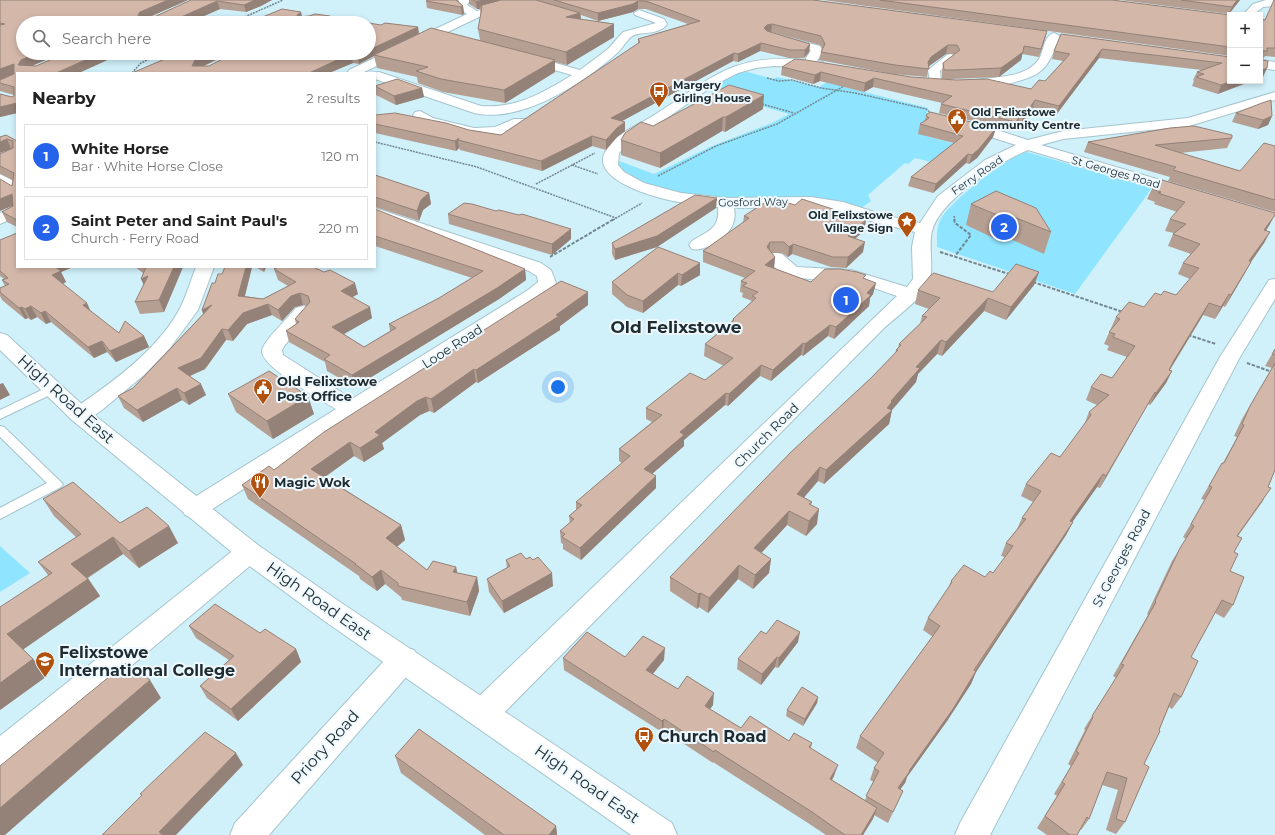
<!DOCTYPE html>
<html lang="en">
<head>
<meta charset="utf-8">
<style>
  body { margin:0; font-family:Montserrat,sans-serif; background:#f2f2f2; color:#222 }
  .controls { position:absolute; right:12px; top:12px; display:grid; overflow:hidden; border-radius:0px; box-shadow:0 2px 6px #0003 }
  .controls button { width:36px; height:36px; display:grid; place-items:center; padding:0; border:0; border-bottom:1px solid #e0e0e0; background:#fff; color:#222; font:20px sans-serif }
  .you { position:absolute; left:558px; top:387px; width:14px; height:14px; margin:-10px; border:3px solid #fff; border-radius:50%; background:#1a73e8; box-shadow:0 0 0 6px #1a73e833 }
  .badge { display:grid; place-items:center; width:26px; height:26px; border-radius:50%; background:#2563eb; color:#fff; font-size:13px; font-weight:700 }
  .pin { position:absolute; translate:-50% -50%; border:2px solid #fff; box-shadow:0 1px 4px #0006 }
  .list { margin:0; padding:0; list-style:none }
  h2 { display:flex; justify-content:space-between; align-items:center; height:52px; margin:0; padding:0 16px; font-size:17px }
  h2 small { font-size:13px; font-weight:400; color:#767676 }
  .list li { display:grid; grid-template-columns:26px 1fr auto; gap:12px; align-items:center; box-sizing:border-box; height:64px; margin:0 8px 8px; padding:0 8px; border:1px solid #e0e0e0; border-radius:0px }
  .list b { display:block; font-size:15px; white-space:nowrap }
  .list p { margin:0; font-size:13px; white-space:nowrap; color:#767676 }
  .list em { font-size:13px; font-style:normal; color:#767676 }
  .icon { flex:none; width:22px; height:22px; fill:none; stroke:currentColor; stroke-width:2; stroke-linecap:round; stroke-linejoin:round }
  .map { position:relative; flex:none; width:1275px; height:835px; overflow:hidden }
  .search { position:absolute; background:#fff; box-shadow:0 2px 6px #0003; left:16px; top:16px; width:360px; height:44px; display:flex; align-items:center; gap:10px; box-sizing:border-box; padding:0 14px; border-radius:22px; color:#767676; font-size:15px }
  .panel { position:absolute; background:#fff; box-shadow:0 2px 6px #0003; left:16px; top:72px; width:360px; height:196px; border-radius:0px }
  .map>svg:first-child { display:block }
  .green { fill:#8fe5ff }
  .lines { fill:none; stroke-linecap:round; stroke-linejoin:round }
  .lane-casing { stroke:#a5c4ce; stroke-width:2 }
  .street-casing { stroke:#a5c4ce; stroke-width:2 }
  .secondary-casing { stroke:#a5c4ce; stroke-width:2 }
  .path-far1 { stroke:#72878e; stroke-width:1.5; stroke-dasharray:2 1; stroke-linecap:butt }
  .path { stroke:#72878e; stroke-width:2; stroke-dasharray:3.5 1.5; stroke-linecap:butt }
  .lane { fill:#fff; fill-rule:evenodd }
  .street { fill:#fff; fill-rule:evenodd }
  .secondary { fill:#fff; fill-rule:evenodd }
  .wall { fill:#b59e92 }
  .shaded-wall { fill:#948177 }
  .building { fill:#d3b8aa; stroke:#948177 }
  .labels { text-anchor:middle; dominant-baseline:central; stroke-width:4; stroke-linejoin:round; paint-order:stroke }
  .far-poi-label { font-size:11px; font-weight:bold; fill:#1f2b2f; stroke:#edf9fe; text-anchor:start }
  .far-street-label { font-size:11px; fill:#1f2b2f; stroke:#edf9fe }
  .street-label { font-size:13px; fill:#1f2b2f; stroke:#edf9fe }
  .poi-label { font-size:13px; font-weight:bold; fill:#1f2b2f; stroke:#edf9fe; text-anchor:start }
  .near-street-label { font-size:16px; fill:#1f2b2f; stroke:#edf9fe }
  .near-poi-label { font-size:16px; font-weight:bold; fill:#1f2b2f; stroke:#edf9fe; text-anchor:start }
  .district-label { font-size:17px; font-weight:bold; fill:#1f2b2f; stroke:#edf9fe }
</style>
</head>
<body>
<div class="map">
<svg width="1275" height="835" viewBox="0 0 1275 835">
  <rect width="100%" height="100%" fill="#d0f0fa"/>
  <g class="green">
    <path d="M741,70L773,79L777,77L819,87L842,73L844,87L928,108L926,118L934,127L926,136L975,149L954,168L915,158L908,164L905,163L868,195L871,201L860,209L708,199L651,187L630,177L619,166V161L654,174L710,147L772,123L789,114L703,89Z"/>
    <path d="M1027,152L1152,188L1075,294L937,247C937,237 936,226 942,217C952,201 1009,155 1027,152Z"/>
    <path d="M0,546L30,573L0,592Z"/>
  </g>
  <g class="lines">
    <defs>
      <g id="lane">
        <path d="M52,385L58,389L56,392L0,419V410Z"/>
        <path d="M0,426L4,427L63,484L61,487L0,519V508L47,483L0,437Z"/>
      </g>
      <g id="street">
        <path d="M459,0H470L467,5L477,11L516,0H532L531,2L479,17L362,73H347L349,70L467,14L457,6Z"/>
        <path d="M1266,0H1275V6L1263,7L1253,15H1243L1253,4Z"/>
        <path d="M639,10L664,19L667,24C658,37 639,30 631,37C626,41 622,49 617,53C584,83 521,124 474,113L375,79V73H370L379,72L481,106C515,109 543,93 572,75L523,61L521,59L523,57L527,55L580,70L608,49L623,32L656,23L635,15L634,13Z"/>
        <path d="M1054,33L1060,36C1054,50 1051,64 1038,73C1028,81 970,95 962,84C965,79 1010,78 1022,72C1029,69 1035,65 1039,59C1044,51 1044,35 1054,33Z"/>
        <path d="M781,36L820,46L823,51L817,61L823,62L825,65L823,68L774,66L756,68L738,73L714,85L670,116L629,142L619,153L618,165L624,172L644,183L681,193L726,198L811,197L843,202L884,215L920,223L938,196L985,160L1016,145L962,128L960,125L962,122H972L1028,140L1063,131L1188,118L1275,92V100L1189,126L1063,139L1041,145L1191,189L1194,192L1191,195L1186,197L1028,150C1001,161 939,201 932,231C928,247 935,272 928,285C922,298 895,318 883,329L494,723L483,727L472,723L468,713L472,703L897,296C881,291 865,284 850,280C819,274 789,290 767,258L770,254L776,253L782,254L797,267L851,270L907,287L913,279L912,247L915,232L874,222L840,211L811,207L734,208C735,213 735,219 733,224C728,237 706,252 692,249L689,245L692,241C708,231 720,229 718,207C705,205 692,205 679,202C660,199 590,181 605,152C615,133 639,125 656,114C712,78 733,53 805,60L811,50L777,41L775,39L777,37Z"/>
        <path d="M951,54L957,57L940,71L941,83L939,86H931L928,70L947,55Z"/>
        <path d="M1260,60L1275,62V70L1260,68Z"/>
        <path d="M420,111L433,118L474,128L495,127L514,119H524L526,122C523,126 520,127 516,129C485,145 448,132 417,122L413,115L415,112Z"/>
        <path d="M0,174L17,183V194L0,185Z"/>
        <path d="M17,205V216L0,224V213Z"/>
        <path d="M375,208L541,263L551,270L556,283L542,298L203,515L194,518L185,515L182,509L185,503L336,409C322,400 261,367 262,351C263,341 289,317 296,308L303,306L310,308L312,312L285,345L282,350L283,355L352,399L528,290L538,282L537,276L529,271L375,218Z"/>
        <path d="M196,267H214L198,310L170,348L144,375L102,410L88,420L80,422L72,420L69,415L72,410C109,385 155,352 178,312C186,298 190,282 196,267Z"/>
        <path d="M1275,279V299L1240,357L990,835H955L960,823L1220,357L1269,280Z"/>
        <path d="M249,542L258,545L262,552L258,559L11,767L0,771V736L240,545Z"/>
        <path d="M404,647L414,650L418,659L414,668L269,835H230L235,823L394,650Z"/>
      </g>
      <path id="secondary" d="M0,333L7,335L88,410L258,545L343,604L672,823L677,835H631L323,620L240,559L72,420L0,350Z"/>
    </defs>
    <use href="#lane" class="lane-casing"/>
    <use href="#street" class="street-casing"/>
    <use href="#secondary" class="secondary-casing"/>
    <g class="path-far1">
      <path d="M231,23L283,0"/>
      <path d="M132,73L141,63L162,53"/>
      <path d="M767,78L779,81L792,80L821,88L855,93L926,109L932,114"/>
      <path d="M762,104L794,113"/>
      <path d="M375,142L477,167L616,218"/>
      <path d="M572,165L598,174"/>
      <path d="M658,176L716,146L777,124L846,85"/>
      <path d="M536,184L595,153"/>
      <path d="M954,216L955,220"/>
      <path d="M613,220L642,203"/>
    </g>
    <g class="path">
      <path d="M954,219L955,223L971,235L955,256"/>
      <path d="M940,252L1009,274"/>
      <path d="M550,257L614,219"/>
      <path d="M1033,282L1123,312"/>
      <path d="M1188,335L1216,344"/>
      <path d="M1247,363L1275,373"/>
    </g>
    <use href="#lane" class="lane"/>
    <use href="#street" class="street"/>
    <use href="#secondary" class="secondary"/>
  </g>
  <g class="wall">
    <path d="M0,0H188L150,17H154L191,0H272L261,6L246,12L220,9L188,23H23V53H62L32,66H36L123,53L17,73V113L0,117V94L12,97L14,96V95L0,91Z"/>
    <path d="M428,0H458V1L463,6L464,14L462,15L427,8L426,1Z"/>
    <path d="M469,0H813L1047,31L1039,57L1022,54L1021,60L999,77L952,79H942V72L943,63L955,54H946L929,66L927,77L893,74L819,60L822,48L820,45L771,32H769L810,44L809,52L804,58H789L760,51L738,62L733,61L622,121L625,122V131L617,137L606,150L592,146L542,171L460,150L459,148L456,151L375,133V115L501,135L638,44V39L688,24L646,9H638L633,12L598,21L581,15V19L614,24V37L567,65L555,62V72L505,103L443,92L418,83L417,77L377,68L374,56L359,64L353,63L329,73H132L169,57L138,53H230L204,66H209L381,25L418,27L419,34L480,40L478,29L481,17L480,9H477L469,4Z"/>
    <path d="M823,0H1112L1230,15V56Z"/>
    <path d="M1120,0H1240L1229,14Z"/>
    <path d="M1275,0V57L1265,56L1263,59H1262L1263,77L1260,78V19L1265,20Z"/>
    <path d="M1061,34L1230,57V81L1218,94L1192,86L1194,81L1193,80L1197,72L1202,70L1099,58L1056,115L1032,109L1020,127L1017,126L1014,131L939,113L941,104L942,103L873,87L864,92L820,81L813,84L781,75L782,67L911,77L1031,89L1045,81L1063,61L1052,59L1054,51Z"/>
    <path d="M375,85L422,88L424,97L396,105L376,95Z"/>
    <path d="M763,109L725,132L722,131L660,168L621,155V140L653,126Z"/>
    <path d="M1236,113L1272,116L1268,125L1258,129L1232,122Z"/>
    <path d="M926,115L996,128L993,137L977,158L969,164L966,163L933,193L908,186L911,177L954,143L918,134L920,124L925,120Z"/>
    <path d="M0,137L17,141V227L7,222L2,212L13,206L12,186L13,180L0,174V154L10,149Z"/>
    <path d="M1232,138L1227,148L1180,153L1240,171L1275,146V212L1168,181L1170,177L1084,152L1088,142Z"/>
    <path d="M375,175L429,193L431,204L423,210L419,221L375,207Z"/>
    <path d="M1152,189L1270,224L1266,231L1270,232L1264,243L1251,262L1225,307L1223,306L1215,319L1203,315L1170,370L1172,371L1166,383L1150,405L1148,404L1100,488L1097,487L1072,522H1073L1066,535L976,672L971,684L947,721L907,777L905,783L900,789L903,791L888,823L874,815L863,835H826L808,823L713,762V763L663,730L662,732L564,670L563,658L625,657L664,660L653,674L678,689L713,705L710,709L741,728L789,741L812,743L811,748L834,776L832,780L865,800L874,782L870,780L874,768L878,763L856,748L860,736L933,637L923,630L928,618L948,589L951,581L985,577L993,573L1005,557L1001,556L1006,543L1017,529L1022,518L1033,502L1021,496L1026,484L1060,457L1084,425L1089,412L1097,405L1086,400L1091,387L1112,378L1127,357L1107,350L1109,346L1104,344L1116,317L1144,307L1161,295H1176L1190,279L1178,274L1183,263L1191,254L1168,246L1173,234L1174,233L1165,231L1170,219L1177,212L1154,204L1155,202L1147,199Z"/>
    <path d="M996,191L1051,232L1044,254L1008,238L1002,242L966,225L971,204Z"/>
    <path d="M717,198L716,208L657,247L615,260L612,254V243Z"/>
    <path d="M795,205L866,220L864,231L856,238L863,252L846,268L831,267L792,254L788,257L782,253H771L775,257L774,268L811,282L865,280L876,283L873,294L870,298L869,306L834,339L828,336L803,356L801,355L771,381L760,376L728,406L725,405L684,440V446L652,474L656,488L581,560L563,549V544L561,543L560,531L570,523L569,516L576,510V502L622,463L619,461V449L652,422L646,419V408L705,380L724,366L704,356L705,344L732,321L733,319L752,301L742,297L743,293L740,292L741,281L745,278L703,262V251L743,223L744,216L775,206Z"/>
    <path d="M375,209L525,269L526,280L499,299L355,387L327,371L325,362L289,342L286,331L296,324L295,319L307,306L303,305L295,307L282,321L272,315L247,324L233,341L226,340L205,369L190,376L206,395L189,405L182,400L143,422L124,408L118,396L133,388L203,314L202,310L215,283L222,274L225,267H252L245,296L263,299L288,286L278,280L274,269L358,294L352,297L372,318L344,334L364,347L390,331L389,324L439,298L472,278L375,246Z"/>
    <path d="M448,214L571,239L552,255L449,224Z"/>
    <path d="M0,240L17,267H73L61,272L66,282L63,284L91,312L119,333L144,336L149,347L116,362L107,352L94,358L51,322L46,324L37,317L31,320L28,318L25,319L2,300L0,296V288L5,286L2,280L4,279L0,276Z"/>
    <path d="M658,247L700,275L681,286L678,285L643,313L627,307L612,294V282Z"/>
    <path d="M135,267H183L164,312L140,314L135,302L144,284L143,273Z"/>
    <path d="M255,267H266L264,272Z"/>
    <path d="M1039,272L1034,285L1006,320L984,311L942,356L937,354L918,374L916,382L892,410L889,424L824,484L818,481L804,497L812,502L811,505L817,524L806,536L787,525L761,553L771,559L769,573L753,589L738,579L708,613L699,607L697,609L670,591V577L871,378L895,354L896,350L898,348L899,344L920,324L922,316L929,309L915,304L918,290L993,292Z"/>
    <path d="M588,305L560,326V330L478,383L476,382L434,413L429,411L420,415L382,443L384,449L364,462L354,456L325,477L401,525L405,540L397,547L427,570L456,567L457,573L477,577L479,591L470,616L402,600L401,597L385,584L377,591L360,579L359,576L248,499L242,485L274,470Z"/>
    <path d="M1275,349V470L1263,501L1238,536L1230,571L1233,605L1224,618L1215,613L1191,657L1181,697L1172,709L1169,707L1144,764L1125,822L1116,834L1106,830L1118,790L1102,785L1089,819L1081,830H1080L1077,835H1047L1037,828L1057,796L1054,794L1071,766L1068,764L1085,730L1084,729L1116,678L1113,676L1148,615L1147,614L1172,561L1186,539L1183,537L1205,500L1201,499L1222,463H1223L1237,437L1234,436L1242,419L1272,368L1265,366Z"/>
    <path d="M228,394L314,414L273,439L236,412Z"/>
    <path d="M43,499L120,523L178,543L139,568L123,554L88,578L100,596L23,649L33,659L47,676L0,710L48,575L38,562L76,537L54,516Z"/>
    <path d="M526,559L553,586L504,613L489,592L487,579L507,568L506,560Z"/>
    <path d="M189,626L260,633L296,649L301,662L238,721L207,698L200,686L229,660L196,638Z"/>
    <path d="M766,634L798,642L778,668L775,667L761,685L737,669L738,659Z"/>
    <path d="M818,697L817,703L803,726L786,716L787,710Z"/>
    <path d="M395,756L556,826L557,835H485L401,773Z"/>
  </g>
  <g class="shaded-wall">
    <path d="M168,0H188L142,20L138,15L140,12Z"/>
    <path d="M255,0H272L261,6L246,12L244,5Z"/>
    <path d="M483,0H510L482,7L479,6L480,9H477L476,2Z"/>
    <path d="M1237,0H1240L1229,14L1232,7Z"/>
    <path d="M217,1L220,9L188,23H168Z"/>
    <path d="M638,1V9L633,12L598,21V13Z"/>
    <path d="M463,6L464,14L462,15L461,7Z"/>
    <path d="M301,12L303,20L299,23L297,15Z"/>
    <path d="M580,13L581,25L566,17Z"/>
    <path d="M614,24V37L567,65L566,52Z"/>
    <path d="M772,24L771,32L767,33L764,28L767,25Z"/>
    <path d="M418,27L419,35L374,55V56L359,64L357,55L362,53H369V50Z"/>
    <path d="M1047,31L1045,39L1039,57L1041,49Z"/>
    <path d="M761,43L760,51L738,62V54Z"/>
    <path d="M810,44L809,52L804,58L805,50Z"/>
    <path d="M948,45L946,54L929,66L928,68V62L931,57Z"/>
    <path d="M1102,49L1099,58L1056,115L1059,106Z"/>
    <path d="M1023,52L1021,60L999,77L1001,68Z"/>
    <path d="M38,53H62L24,69L18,65L21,60Z"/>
    <path d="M101,53H123L79,73H56Z"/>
    <path d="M210,53H230L197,69L192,66L195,60Z"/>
    <path d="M734,53L733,61L611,127V118Z"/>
    <path d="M351,54L353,63L329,73H309L335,61Z"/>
    <path d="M555,60V72L505,103L504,90Z"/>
    <path d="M14,64L18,73L0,80V69Z"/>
    <path d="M1267,68L1263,77L1260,78V71Z"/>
    <path d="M821,72L820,81L813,84L815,75Z"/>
    <path d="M874,78L873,87L864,92L865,83Z"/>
    <path d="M1232,81H1252L1218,94L1221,85Z"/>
    <path d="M422,88L424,97L396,105L394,96Z"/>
    <path d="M764,95L763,109L725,132L726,117Z"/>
    <path d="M1035,100L1032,109L1020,127L1023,118Z"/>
    <path d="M17,103V113L0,117V107Z"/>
    <path d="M1272,116L1268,125L1258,129L1263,120Z"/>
    <path d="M723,117L722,131L660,168V153Z"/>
    <path d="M1019,117L1017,126L1014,131L1016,122Z"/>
    <path d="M625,122V131L617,137L606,150V140L617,128Z"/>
    <path d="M996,128L993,137L977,158L969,164L972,155Z"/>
    <path d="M592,136V146L542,171L541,161Z"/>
    <path d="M459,138L458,140L459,148L456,151L455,141Z"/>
    <path d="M7,139L11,149L0,153V142Z"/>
    <path d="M968,154L966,163L933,193L936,184Z"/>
    <path d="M429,193L431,204L423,210L419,221L417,211L421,200Z"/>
    <path d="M12,194L17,204L0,211V199Z"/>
    <path d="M717,198L716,208L657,247L615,260V249Z"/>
    <path d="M1275,215L1270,224L1258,242L1264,230Z"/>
    <path d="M1014,217L1008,238L1002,242L1009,220Z"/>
    <path d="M866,220L864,231L846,246L848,236Z"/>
    <path d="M571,229V239L552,255V244Z"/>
    <path d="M1270,232L1264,243L1243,273L1249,261Z"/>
    <path d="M770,242L769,253L767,247Z"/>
    <path d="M865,242L863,252L846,268L848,257Z"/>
    <path d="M793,244L792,254L788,257L789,247Z"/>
    <path d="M775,257L774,268L765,265Z"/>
    <path d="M1251,262L1245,273L1225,307L1231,295Z"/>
    <path d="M700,263V275L681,286L682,275Z"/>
    <path d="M52,267H73L61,272L66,282L57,286L52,275Z"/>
    <path d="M174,267H183L164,312L159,300Z"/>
    <path d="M246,267H252L242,307L238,296Z"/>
    <path d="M263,267H266L264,272Z"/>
    <path d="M525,269L526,280L499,299L355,387L352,375Z"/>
    <path d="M1039,272L1034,285L1006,320L1011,307Z"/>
    <path d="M678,273V285L643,313V301Z"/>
    <path d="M148,276L146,290L141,279Z"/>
    <path d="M355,283L358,294L344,302L341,291Z"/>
    <path d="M876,283L873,294L870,298L869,306L834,339L836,327Z"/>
    <path d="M588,292V305L560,326V330L478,383L476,370Z"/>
    <path d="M300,293L303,305L295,307L282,321L278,310L291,296Z"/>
    <path d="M1229,294L1223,306L1215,319L1221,307Z"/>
    <path d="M988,298L984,311L942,356L946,342Z"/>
    <path d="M87,303L92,314L83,305Z"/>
    <path d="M1209,303L1203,315L1167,374L1173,362Z"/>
    <path d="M268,304L272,315L247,324L233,341L228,330L243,313Z"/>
    <path d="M212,305L206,321L202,310Z"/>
    <path d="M31,306L37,317L31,320L25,309Z"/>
    <path d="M22,307L28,318L25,319L19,308Z"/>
    <path d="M370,307L372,318L335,339L332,327Z"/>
    <path d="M45,311L51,322L46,324L41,313Z"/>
    <path d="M830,325L828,336L803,356L805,344Z"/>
    <path d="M222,329L226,340L205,369L183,379L178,368Z"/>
    <path d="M144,336L149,347L116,362L110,351Z"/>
    <path d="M941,340L937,354L918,374L916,382L892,410L889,424L824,484L826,470L887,408L891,401L916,367Z"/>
    <path d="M102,341L107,352L94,358L88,347Z"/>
    <path d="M803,343L801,355L771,381L773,370Z"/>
    <path d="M761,365L760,376L728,406L729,394Z"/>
    <path d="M474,369L476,382L434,413L431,399Z"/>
    <path d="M1172,371L1166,383L1150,405L1156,393Z"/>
    <path d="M3,383L10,395L0,400V384Z"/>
    <path d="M201,384L206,395L189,405L184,393Z"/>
    <path d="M177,388L182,400L143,422L137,410Z"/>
    <path d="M1155,392L1148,404L1100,488L1106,476Z"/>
    <path d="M726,393L725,405L684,440V446L644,481V469L680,432Z"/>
    <path d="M308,396L314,414L273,439L267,421Z"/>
    <path d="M426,397L429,411L420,415L382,443L384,449L364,462L360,448L375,432L417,401Z"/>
    <path d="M350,442L354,456L316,483L311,469Z"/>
    <path d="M820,467L818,481L795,508L797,494Z"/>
    <path d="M1103,474L1097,487L1064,534L1070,521Z"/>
    <path d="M656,476V488L581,560L580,548Z"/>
    <path d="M819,509L817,524L806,536L809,521Z"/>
    <path d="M789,511L787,525L752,563L754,548Z"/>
    <path d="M1073,522L1066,535L976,672L971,684L947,721L907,777L905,783L893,799L898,788L909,771Z"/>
    <path d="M401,525L405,540L390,552L386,538Z"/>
    <path d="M169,526L178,543L139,568L129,551Z"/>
    <path d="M113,537L123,554L82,581L71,564Z"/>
    <path d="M771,559L769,573L753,589L755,575Z"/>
    <path d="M739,565L738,579L708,613L709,598Z"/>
    <path d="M456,567L459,581L453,572Z"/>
    <path d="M381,570L385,584L377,591L372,577Z"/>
    <path d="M552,573L553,586L504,613L502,601Z"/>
    <path d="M477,577L479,591L470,616L467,602Z"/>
    <path d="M88,579L100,596L21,651L7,634Z"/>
    <path d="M701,593L699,607L697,609L698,594Z"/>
    <path d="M800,632L798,642L778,668L779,658Z"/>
    <path d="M665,648L664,660L646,682V670Z"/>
    <path d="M296,649L301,662L238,721L231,709Z"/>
    <path d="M777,657L775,667L761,685L762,674Z"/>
    <path d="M33,659L47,676L0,710V683Z"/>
    <path d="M150,680L161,698L5,835H0V808Z"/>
    <path d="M714,693L713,705L704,717L705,706Z"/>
    <path d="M818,697L817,703L803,726L805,719Z"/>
    <path d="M664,719L663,730L662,732V721Z"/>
    <path d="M236,753L243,765L176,835H161L159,832Z"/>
    <path d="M838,765L834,776L826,790L830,779Z"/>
    <path d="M877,808L873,819L863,835H861Z"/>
    <path d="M556,826L557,835H549Z"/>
  </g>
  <g class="building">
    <path d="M0,0H168L140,12L138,15L139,17H154L191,0H255L244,5L217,1L168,23H23V53H38L21,60L18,65L36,66L66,53H101L56,73H17V103L0,107V94L12,97L14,96V87L0,83V80L14,74V64L0,69V25L5,24L0,23Z"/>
    <path d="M428,0H456L463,6L461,7L426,1Z"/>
    <path d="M473,0H483L476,2Z"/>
    <path d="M501,0H536L580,13L566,17L614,24L566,52L478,29L482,7L479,6Z"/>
    <path d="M554,0H813L1047,31L1041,49L1024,46L1023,52L1001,68L954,70H944L943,63L960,50L957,45H948L931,57L928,62L929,69L895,65L821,52L825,44L821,36L772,24L767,25L764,28L767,31L810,44L805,50H790L761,43L738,54L734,53L611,118L625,122L617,128L606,140L592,136L541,161L458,140L459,138L455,141L375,124V115L395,113L446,123L469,130L501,135L640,42L638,39L700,21L646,1H638L633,4L598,13Z"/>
    <path d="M880,0H1112L1230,15V47Z"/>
    <path d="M1181,0H1237L1232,7Z"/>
    <path d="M1274,0H1275V48H1267V51H1263L1262,60L1268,61L1267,68L1260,71V19L1265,20Z"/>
    <path d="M282,9L301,12L297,15L298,17L309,16L315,14L330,16L327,18L367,23H241L252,18L253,21Z"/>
    <path d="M369,23L381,25L385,23L418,27L369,50Z"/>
    <path d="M431,28L555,60L504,90L441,79L416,71L428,67L374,55Z"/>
    <path d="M1061,34L1230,57V81H1232L1221,85L1196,77L1204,74L1197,72L1222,63L1102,49L1059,106L1035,100L1023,118L1019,117L1016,122L941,104L952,96L874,78L865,83L821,72L815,75L782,67L795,59L806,60L911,77L956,80L987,79L1031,89L1039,80L1045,81L1070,54L1054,51Z"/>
    <path d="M179,53H210L195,60L192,66H209L234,53H362L357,55L351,54L335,61L309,73H132Z"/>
    <path d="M397,79L422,88L394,96L375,86Z"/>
    <path d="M729,85L764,95L726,117H723L660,153L621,140L625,133L641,122L653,126Z"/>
    <path d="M1271,100L1272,116L1263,120L1236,113L1262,103Z"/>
    <path d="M930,112L996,128L979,149L972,155L968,154L936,184L911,177L963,136L920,124L929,118L926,115Z"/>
    <path d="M1194,126L1232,135V138L1155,145L1240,171L1264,143L1275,146V200L1173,170L1176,167L1088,142L1170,128Z"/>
    <path d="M6,135L17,141V220L2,212L13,206L12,194L0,199V179L12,186L14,173L0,166V154L13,148V141L7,139L0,142V137Z"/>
    <path d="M375,175L429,193L421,200L417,211L375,197Z"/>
    <path d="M1162,180L1275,213V215L1264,230L1270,232L1249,261L1251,262L1231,295L1229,294L1221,307L1209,303L1173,362L1169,370L1172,371L1156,393L1155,392L1106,476L1103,474L1070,521L1073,522L974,670L976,671L953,709L909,771H910L898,788L903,791L893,812L866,796L879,771L874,768L884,753L860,736L940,626L928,618L952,582L951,581L964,565L985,577L990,571L993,573L1013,546L1006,543L1026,519L1022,518L1041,491L1026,484L1051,453L1060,457L1091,415L1089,412L1109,395L1091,387L1101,374L1112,378L1135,346L1113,337L1115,334L1109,332L1120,319L1116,317L1129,302L1144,307L1155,293L1161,295L1164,291L1176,295L1199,268L1183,263L1200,244L1173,234L1186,224L1170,219L1185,202L1158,193L1161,192L1152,189Z"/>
    <path d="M996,191L1036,208L1051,232L1014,217L1009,220L971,204Z"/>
    <path d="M695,195L717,198L657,236L615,249L612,243Z"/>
    <path d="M802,199L866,220L848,236L865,242L848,257H833L793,244L789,247L784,242H770L767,247L775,257L765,265L811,282L825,269H840L857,272L866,275L863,278L876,283L867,293L871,295L836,327L830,325L805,344L803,343L773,370L761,365L729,394L726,393L680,432L684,435L644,469L656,476L580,548L562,537L565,534L560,531L574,519L569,516L582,505L576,502L630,456L619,449L662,415L646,408L690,373L705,380L733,358L705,344L734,320L733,319L756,298L752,296L758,292L743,286L747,283L741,281L755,271L703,251L749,218L744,216L764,203L775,206L782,201L795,205Z"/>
    <path d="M464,203L472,204L496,211L499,210L519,215L522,214L571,229L552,244L448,214Z"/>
    <path d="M375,209L525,269L497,288L352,375L324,359L330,355L286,331L299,322L295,319L310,302L308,296L300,293L291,296L278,310L268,304L243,313L228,330L222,329L201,358L178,368L201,384L184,393L177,388L137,410L118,396L133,388L212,305L202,310L212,283H215L218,274H222L225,267H246L238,296L263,299L296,282L274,269L279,267H313L324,272L330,270L355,283L341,291L370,307L332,327L364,347L396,328L389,324L439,298L483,271L375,236Z"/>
    <path d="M17,233V267H55L61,271L52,275L87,303L83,305L119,333L125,321L144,336L110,351L102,341L88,347L45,311L41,313L31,306L25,309L22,307L19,308L0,292V288L9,284L2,280L8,278L0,271V240Z"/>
    <path d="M658,247L700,263L682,275L678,273L643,301L627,295L612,282Z"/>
    <path d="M1016,264L1039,272L1011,307L988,298L946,342L941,340L916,367L920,368L891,401L892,402L887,408L892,410L826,470L820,467L797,494L812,502L809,504L819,509L809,521L789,511L754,548L771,559L755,575L739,565L709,598L701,593L698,594L670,577L791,452L871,378L898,350H896L901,345L899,344L927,317L922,316L940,298L918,290L931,275L934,273L993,292Z"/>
    <path d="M146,267H174L159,300L135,302L148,276L141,279Z"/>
    <path d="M561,281L588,292L556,315L559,316L476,370L474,369L431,399L426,397L417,401L375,432L380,435L360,448L350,442L311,469L401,525L386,538L427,570L433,561L456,567L453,572L477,577L467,602L398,586V583L381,570L372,577L355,564H356L242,485L269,466L274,470L324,432Z"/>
    <path d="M1275,349V355L1272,354Z"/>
    <path d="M1275,363V470L1268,487L1271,488L1237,536L1242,538L1234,552L1238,554L1230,571L1244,577L1233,605L1222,600L1191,657L1198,661L1181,697L1174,693L1159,730L1160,731L1144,764L1149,767L1125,822L1116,819L1127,778L1107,772L1089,819L1087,817L1077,835H1070L1045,816L1065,784L1062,782L1079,753L1076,751L1093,717L1092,716L1124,665L1121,664L1156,602L1155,601L1180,548L1194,526L1191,524L1212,487L1209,486L1222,463H1224L1244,425L1242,424L1250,406Z"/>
    <path d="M269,371L308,396L267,421L228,394Z"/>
    <path d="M73,482L120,523L147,507L169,526L129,551L113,537L71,564L88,579L7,634L33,659L0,683V607L52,573L38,562L81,534L43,499Z"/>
    <path d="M521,553L526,559L530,557L533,560L538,557L552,573L502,601L487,579L510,566L506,560Z"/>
    <path d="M215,604L260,633L265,629L296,649L231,709L200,686L234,656L189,626Z"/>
    <path d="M777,620L800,632L779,658L777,657L762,674L738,659L761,631L766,634Z"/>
    <path d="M587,632L625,657L643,636L665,648L646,670L678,689L687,676L714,693L705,706L741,728L750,716L789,741L794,733L812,743L809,747L838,765L830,779L877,808L861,835H845L812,812L715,750L714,752L664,719L662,721L563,658Z"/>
    <path d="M126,663L150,680L0,808V766Z"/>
    <path d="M802,687L818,697L805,719L787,710Z"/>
    <path d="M419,729L556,826L549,835H504L395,756Z"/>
    <path d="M205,732L236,753L159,832L163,835H102L142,795L140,794Z"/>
  </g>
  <defs>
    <symbol id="bus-pin" viewBox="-11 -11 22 30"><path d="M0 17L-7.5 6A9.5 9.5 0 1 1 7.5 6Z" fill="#b2510e" stroke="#edf9fe"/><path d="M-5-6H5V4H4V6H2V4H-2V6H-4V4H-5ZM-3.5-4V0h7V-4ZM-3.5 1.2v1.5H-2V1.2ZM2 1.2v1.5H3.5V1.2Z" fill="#fff"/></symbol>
    <symbol id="civic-pin" viewBox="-11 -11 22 30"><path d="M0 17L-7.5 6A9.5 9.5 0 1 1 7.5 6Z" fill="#b2510e" stroke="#edf9fe"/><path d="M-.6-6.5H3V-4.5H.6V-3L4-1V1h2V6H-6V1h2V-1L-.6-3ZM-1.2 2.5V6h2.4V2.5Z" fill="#fff"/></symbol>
    <symbol id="sight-pin" viewBox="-11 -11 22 30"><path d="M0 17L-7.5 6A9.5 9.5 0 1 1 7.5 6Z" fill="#b2510e" stroke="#edf9fe"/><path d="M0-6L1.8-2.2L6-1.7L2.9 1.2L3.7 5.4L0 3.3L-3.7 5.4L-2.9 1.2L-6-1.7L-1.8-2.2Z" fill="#fff"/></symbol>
    <symbol id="restaurant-pin" viewBox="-11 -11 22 30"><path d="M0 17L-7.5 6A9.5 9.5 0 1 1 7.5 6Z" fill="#b2510e" stroke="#edf9fe"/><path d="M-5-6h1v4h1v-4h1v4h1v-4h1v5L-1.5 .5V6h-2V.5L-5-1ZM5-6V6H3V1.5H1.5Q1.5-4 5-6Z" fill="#fff"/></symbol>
    <symbol id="school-pin" viewBox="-11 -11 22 30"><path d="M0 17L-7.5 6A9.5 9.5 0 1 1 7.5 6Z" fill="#b2510e" stroke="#edf9fe"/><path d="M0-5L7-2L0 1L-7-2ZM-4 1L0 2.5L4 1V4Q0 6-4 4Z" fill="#fff"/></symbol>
  </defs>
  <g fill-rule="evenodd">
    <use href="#bus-pin" x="648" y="80" width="22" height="30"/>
    <use href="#civic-pin" x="946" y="107" width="22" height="30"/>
    <use href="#sight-pin" x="896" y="210" width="22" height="30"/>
    <use href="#civic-pin" x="252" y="377" width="22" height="30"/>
    <use href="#restaurant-pin" x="249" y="471" width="22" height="30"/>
    <use href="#school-pin" x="34" y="650" width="22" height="30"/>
    <use href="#bus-pin" x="633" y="725" width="22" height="30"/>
  </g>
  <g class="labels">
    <g class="far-poi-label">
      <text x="673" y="85">Margery<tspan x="673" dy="13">Girling House</tspan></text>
      <text x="971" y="112">Old Felixstowe<tspan x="971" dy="13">Community Centre</tspan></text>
      <text x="893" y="215" text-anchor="end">Old Felixstowe<tspan x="893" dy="13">Village Sign</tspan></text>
    </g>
    <g class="far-street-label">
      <text transform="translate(1116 172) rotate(16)">St Georges Road</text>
      <text transform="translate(977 175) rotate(-35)">Ferry Road</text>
      <text transform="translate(753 202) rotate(-1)">Gosford Way</text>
    </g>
    <g class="street-label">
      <text transform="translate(452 346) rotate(-33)">Looe Road</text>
      <text transform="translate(766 435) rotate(-45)">Church Road</text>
      <text transform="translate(1121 558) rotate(-62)">St Georges Road</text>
    </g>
    <g class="poi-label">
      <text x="277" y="381">Old Felixstowe<tspan x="277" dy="15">Post Office</tspan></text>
      <text x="274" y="482">Magic Wok</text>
    </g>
    <g class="near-street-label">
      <text transform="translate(66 399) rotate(42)">High Road East</text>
      <text transform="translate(319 601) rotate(35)">High Road East</text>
      <text transform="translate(325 747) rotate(-48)">Priory Road</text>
      <text transform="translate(587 784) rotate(35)">High Road East</text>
    </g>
    <g class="near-poi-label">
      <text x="59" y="652">Felixstowe<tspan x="59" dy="18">International College</tspan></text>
      <text x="658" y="736">Church Road</text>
    </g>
    <g class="district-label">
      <text x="676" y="327">Old Felixstowe</text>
    </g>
  </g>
</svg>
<div class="controls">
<button>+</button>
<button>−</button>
</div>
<div class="you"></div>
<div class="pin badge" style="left:846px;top:300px">1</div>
<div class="pin badge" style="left:1004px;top:227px">2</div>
<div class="search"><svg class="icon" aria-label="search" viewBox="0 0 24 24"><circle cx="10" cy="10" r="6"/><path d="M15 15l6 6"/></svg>Search here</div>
<section class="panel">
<h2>Nearby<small>2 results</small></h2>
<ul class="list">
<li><span class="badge">1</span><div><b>White Horse</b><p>Bar · White Horse Close</p></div><em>120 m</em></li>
<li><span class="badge">2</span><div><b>Saint Peter and Saint Paul's</b><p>Church · Ferry Road</p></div><em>220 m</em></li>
</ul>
</section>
</div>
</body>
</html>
